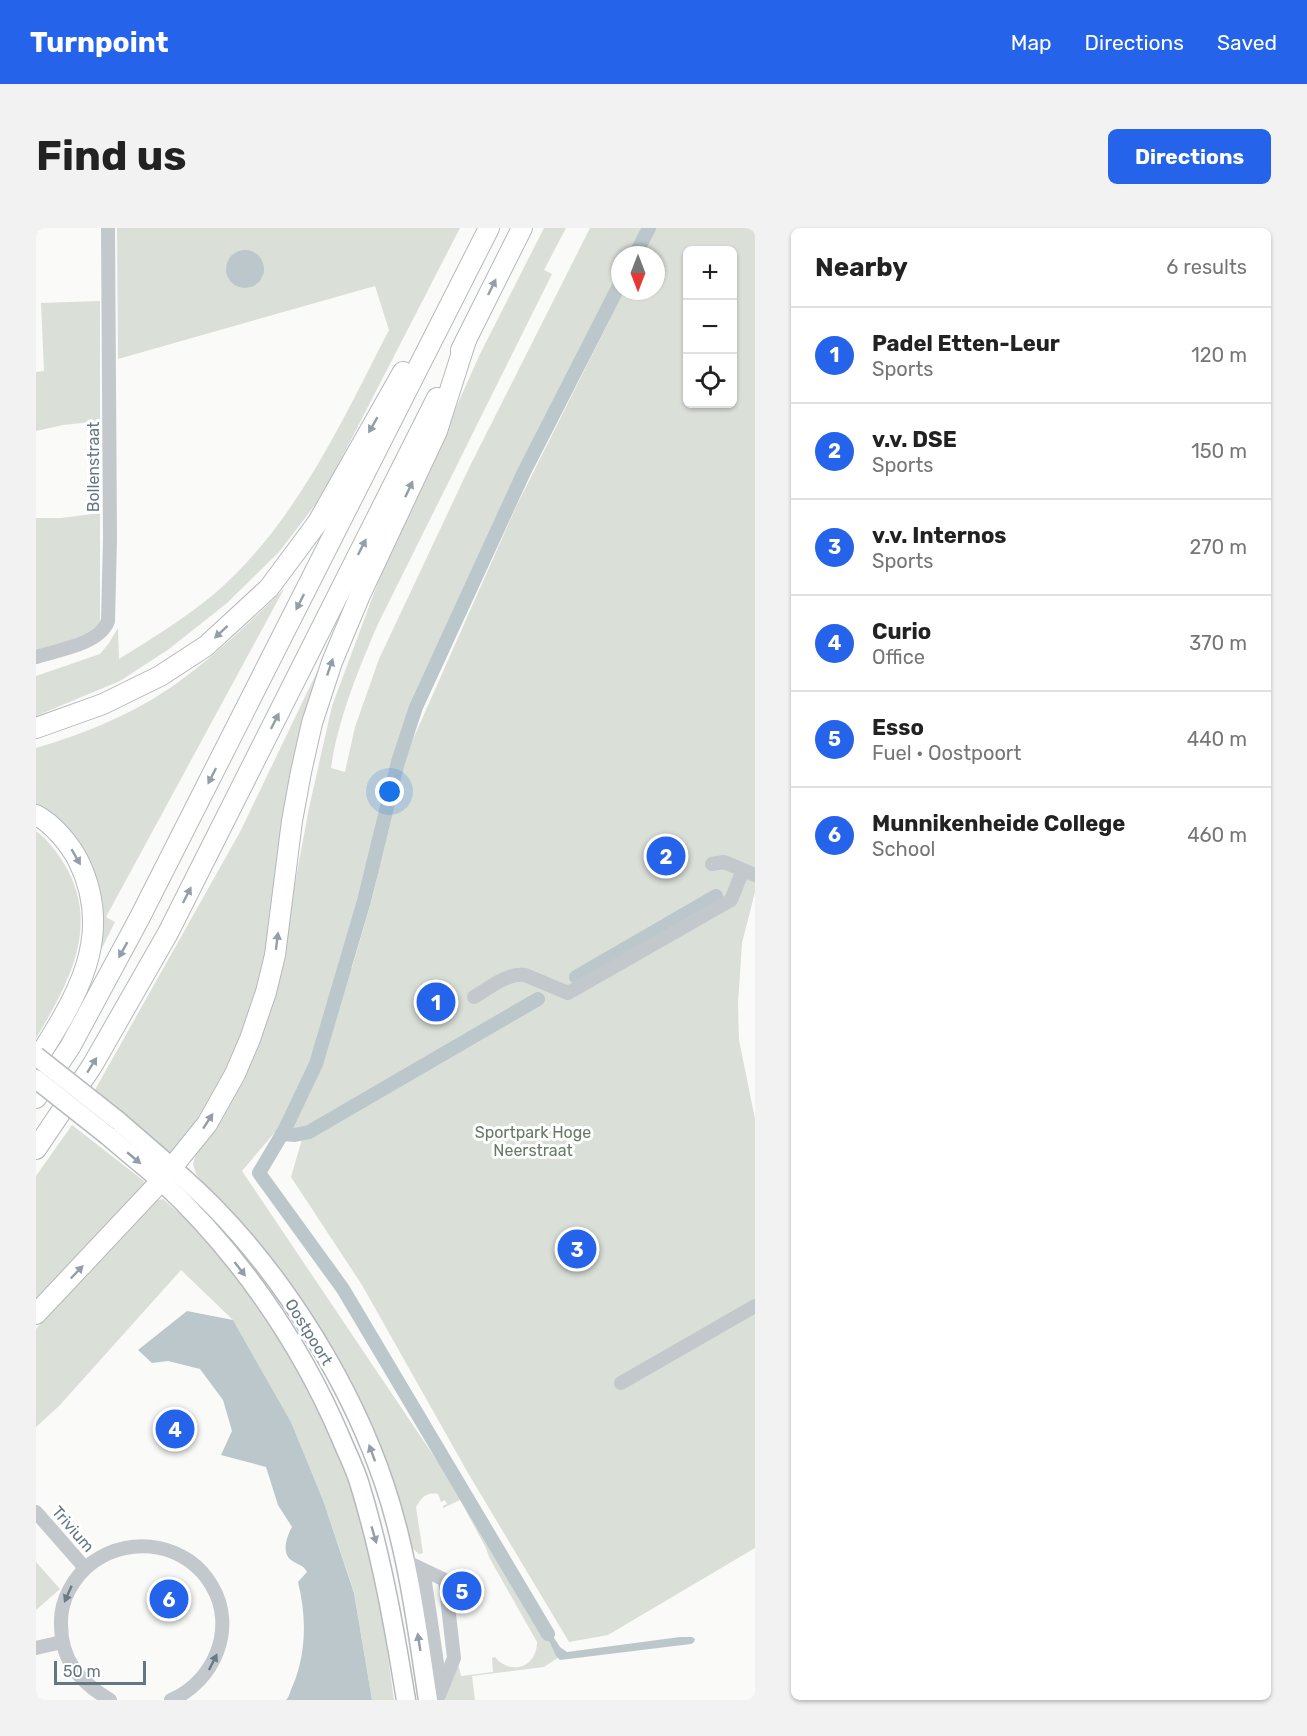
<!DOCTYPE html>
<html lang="en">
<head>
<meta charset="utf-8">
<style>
  body { margin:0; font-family:Rubik,sans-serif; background:#f2f2f2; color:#222 }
  .controls { position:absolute; right:18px; top:18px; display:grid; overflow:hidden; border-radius:9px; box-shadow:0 2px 4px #0004 }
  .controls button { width:54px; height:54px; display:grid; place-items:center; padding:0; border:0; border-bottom:2px solid #e0e0e0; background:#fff; color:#222; font:30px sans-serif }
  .compass { position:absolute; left:575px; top:18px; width:54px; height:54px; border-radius:50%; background:#fff; box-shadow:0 2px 4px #0004; rotate:180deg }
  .scale { position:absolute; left:18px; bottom:15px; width:92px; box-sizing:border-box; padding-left:6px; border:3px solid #657683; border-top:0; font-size:16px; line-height:21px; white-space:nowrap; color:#657683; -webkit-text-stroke:4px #fff; paint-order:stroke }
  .you { position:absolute; left:354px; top:564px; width:21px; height:21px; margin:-15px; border:4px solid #fff; border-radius:50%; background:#1a73e8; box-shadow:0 0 0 9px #1a73e833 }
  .badge { display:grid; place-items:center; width:39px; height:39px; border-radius:50%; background:#2563eb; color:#fff; font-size:20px; font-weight:700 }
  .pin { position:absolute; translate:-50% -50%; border:3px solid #fff; box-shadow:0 2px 6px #0006 }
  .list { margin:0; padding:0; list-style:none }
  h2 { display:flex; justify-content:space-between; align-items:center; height:78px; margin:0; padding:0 24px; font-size:26px }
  h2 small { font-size:20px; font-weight:400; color:#767676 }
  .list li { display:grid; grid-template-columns:39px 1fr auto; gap:18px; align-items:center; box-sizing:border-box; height:96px; padding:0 24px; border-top:2px solid #e0e0e0 }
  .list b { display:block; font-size:22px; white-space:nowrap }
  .list p { margin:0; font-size:20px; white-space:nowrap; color:#767676 }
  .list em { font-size:20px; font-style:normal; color:#767676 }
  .icon { flex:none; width:33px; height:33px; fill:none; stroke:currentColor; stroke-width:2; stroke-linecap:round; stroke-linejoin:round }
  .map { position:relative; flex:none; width:719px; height:1472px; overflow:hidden; border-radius:9px }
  header { display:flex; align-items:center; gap:36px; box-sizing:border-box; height:84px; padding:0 30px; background:#2563eb; color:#fff }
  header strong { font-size:28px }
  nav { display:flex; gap:33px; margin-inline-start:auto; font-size:21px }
  .intro { display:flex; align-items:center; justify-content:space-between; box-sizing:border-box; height:144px; padding:0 36px }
  h1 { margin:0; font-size:42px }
  .button { padding:15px 27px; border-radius:9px; background:#2563eb; color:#fff; font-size:21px; font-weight:700 }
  main { display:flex; gap:36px; padding:0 36px }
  aside { flex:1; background:#fff; border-radius:9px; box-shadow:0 2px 4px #0004 }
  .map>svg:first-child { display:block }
  .green { fill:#dadfd7; fill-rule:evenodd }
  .water { fill:#bbc7cb }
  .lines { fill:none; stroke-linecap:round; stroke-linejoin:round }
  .canal { stroke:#bbc7cb; stroke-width:14 }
  .major-casing { stroke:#b5babe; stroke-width:21 }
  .highway-casing { stroke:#b4b9bd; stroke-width:22 }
  .minor { stroke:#c3c8cc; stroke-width:14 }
  .major { stroke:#fff; stroke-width:18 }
  .highway { stroke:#fff; stroke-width:20 }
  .major-bridge-casing { stroke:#b5babe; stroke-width:21; stroke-linecap:butt }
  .major-bridge { stroke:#fff; stroke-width:18 }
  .oneway { fill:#939fa8 }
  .oneway2 { fill:#6a7a87 }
  .labels { text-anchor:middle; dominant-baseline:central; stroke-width:6; stroke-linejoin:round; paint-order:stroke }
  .street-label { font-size:16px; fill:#657683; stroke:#fff }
  .park-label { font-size:16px; fill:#687a64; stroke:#fff }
</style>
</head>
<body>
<header>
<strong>Turnpoint</strong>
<nav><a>Map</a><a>Directions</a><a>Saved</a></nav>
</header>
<div class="intro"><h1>Find us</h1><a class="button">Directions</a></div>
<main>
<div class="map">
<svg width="719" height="1472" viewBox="0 0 719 1472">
  <rect width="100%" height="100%" fill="#fafaf8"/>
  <g class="green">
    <path d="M81,0H424L286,268L243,324L191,375L133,421L84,453L0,488V448L64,426L73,415L82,400L83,431C115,411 148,391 177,367C259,297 305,195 353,102L339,58L82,131ZM199,25L226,32L227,48L221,56L211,60L190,41L192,33Z"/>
    <path d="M508,0H530L508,42L516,46L341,398C322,443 302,491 295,540L309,544L319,499L343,431L433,240L554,0H607L593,27H584V45L477,253L374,475L356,536L323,671L272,847L245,897L206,943L426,1270L508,1407L526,1427L508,1439L436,1448L439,1472H408L422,1436L425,1448L457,1444L456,1430L459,1429C474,1448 501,1440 501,1414L453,1329L450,1320L424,1272L407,1280V1278L411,1276L409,1272L405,1274L402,1266C390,1264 386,1269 380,1279L387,1325L383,1326L375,1319L327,1184L194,987L160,946L157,936L160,926L194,874L245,730L273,580L296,478L344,349L444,126Z"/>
    <path d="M619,0H719V664L706,715L702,776L703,812L719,891V1320L572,1407L533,1414L432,1245L326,1057L255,949L269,901L257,903L252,901L251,897L277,849L310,738L316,740L336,671L366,536L480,279L588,63H620V27H606ZM652,22H696V176H652Z"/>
    <path d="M64,73V193L27,197L0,203V144L8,143L5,75Z"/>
    <path d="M64,285V395L54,404L0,426V290H25Z"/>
    <path d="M248,361L70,689L79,694L53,746L59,660L0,582V520C48,506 100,485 141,455C180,427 214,394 248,361Z"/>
    <path d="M317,369L297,421L221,780L178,872L135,931L56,867L204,604Z"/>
    <path d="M0,603C11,611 20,623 27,634C66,696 33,755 0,810Z"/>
    <path d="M36,897L113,957L0,1079V948Z"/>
    <path d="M127,971L151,992L193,1037L234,1089L305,1225L329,1306L346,1387L358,1472H336L318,1364L287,1272L255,1194L197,1092L145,1042L23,1178L0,1199V1101L112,974Z"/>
    <path d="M0,1334L24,1361L0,1382Z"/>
  </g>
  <g class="water">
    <circle cx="209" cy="41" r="19"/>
    <path d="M151,1083L197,1092L255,1194L287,1272L318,1365L336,1472H250C254,1468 254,1463 257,1457C270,1426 271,1390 262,1354L271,1344C267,1336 261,1337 255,1332C245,1324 251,1308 256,1299L242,1277L230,1239L185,1227L196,1203L187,1172L164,1141L132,1133L116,1135L102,1122Z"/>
    <path d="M515,1405L524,1419L531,1424L644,1409H656L659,1411L658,1414L655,1416L524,1432L520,1428L511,1408Z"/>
  </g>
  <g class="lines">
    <g class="canal">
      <path d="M599,27L613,0"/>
      <path d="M540,749L680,668"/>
      <path d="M246,906L259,907L273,904L502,771"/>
      <path d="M512,1406L307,1061L223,945L249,901L280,836L328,673L362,534L380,479L488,244L584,56"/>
    </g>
    <defs>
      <g id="major">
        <path d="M81,892C114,921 149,949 179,980C252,1055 316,1159 349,1258C372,1327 381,1400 392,1472"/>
        <path d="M72,908C89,923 107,937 124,952C200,1022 263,1112 304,1208C310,1223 318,1238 323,1254C345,1325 358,1398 370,1472"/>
      </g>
      <g id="highway">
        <path d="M425,122L486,0"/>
        <path d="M0,500L67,476L124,448L170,418L233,360L282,294L367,144"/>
        <path d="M0,587C17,596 34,616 43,634C79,709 40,770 0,833"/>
        <path d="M0,870L34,819L103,691L453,0"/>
        <path d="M0,921L56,838L132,705L401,170"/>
        <path d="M0,1086L125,953L171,896L199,846L214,811L230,764L239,727L256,593L265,544L276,495L296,434L324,367L401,203L430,112"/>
      </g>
    </defs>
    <use href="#major" class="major-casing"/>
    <use href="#highway" class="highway-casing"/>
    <g class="minor">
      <path d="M0,429C22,422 64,416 72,393L74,311L72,0"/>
      <path d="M676,636L688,634L719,647"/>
      <path d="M438,769C453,760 471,745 489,747L532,765L695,672L707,642"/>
      <path d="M585,1155L719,1078"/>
      <path d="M0,1284L49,1340"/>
      <path d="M369,1333L409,1352L418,1430L401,1472"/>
      <path d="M371,1342L389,1354L401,1435L392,1463"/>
      <path d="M0,1420L26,1414"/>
      <path d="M74,1472C44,1454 25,1433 25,1396C24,1372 38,1348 57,1334C96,1306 152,1316 176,1358C201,1400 178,1454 135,1472"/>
    </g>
    <use href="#major" class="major"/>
    <use href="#highway" class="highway"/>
    <defs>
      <g id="major-bridge">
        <path d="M0,828L81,892"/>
        <path d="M0,851L72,908"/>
      </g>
    </defs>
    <use href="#major-bridge" class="major-bridge-casing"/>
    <use href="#major-bridge" class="major-bridge"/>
  </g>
  <defs><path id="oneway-solid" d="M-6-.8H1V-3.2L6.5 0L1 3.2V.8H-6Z" transform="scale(1.5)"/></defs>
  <g class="oneway">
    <use href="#oneway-solid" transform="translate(456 59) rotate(-64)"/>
    <use href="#oneway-solid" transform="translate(337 197) rotate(120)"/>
    <use href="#oneway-solid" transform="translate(373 261) rotate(-65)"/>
    <use href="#oneway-solid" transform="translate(326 319) rotate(-63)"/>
    <use href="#oneway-solid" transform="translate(264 374) rotate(117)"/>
    <use href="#oneway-solid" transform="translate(185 404) rotate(137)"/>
    <use href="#oneway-solid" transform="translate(294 439) rotate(-71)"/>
    <use href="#oneway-solid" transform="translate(239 493) rotate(-63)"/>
    <use href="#oneway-solid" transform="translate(176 548) rotate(117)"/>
    <use href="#oneway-solid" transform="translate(40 629) rotate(60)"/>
    <use href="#oneway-solid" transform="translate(151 667) rotate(-63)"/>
    <use href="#oneway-solid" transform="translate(241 713) rotate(-83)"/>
    <use href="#oneway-solid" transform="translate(87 722) rotate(119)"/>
    <use href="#oneway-solid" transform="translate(56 837) rotate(-58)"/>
    <use href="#oneway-solid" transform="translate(172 893) rotate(-57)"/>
    <use href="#oneway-solid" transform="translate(98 930) rotate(40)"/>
    <use href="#oneway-solid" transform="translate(204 1041) rotate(52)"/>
    <use href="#oneway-solid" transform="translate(41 1044) rotate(-46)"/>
    <use href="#oneway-solid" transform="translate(336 1225) rotate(-110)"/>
    <use href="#oneway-solid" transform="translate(338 1307) rotate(74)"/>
    <use href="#oneway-solid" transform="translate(383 1414) rotate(-99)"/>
  </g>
  <g class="oneway2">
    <use href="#oneway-solid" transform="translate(32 1366) rotate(114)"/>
    <use href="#oneway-solid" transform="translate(177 1434) rotate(-63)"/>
  </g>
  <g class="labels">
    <g class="street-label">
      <text transform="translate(57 239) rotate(-90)">Bollenstraat</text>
      <text transform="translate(273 1104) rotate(58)">Oostpoort</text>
      <text transform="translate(37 1301) rotate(49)">Trivium</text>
    </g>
    <g class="park-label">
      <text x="497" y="904">Sportpark Hoge<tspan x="497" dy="18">Neerstraat</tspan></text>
    </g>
  </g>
</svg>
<div class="controls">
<button>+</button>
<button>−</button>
<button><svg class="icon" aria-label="locate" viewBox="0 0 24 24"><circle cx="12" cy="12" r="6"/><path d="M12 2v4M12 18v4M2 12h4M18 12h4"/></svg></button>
</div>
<svg class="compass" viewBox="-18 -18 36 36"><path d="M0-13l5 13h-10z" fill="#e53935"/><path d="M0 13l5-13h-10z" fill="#767676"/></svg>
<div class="scale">50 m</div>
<div class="you"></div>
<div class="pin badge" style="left:400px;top:774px">1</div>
<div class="pin badge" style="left:630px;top:628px">2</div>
<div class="pin badge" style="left:541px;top:1021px">3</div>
<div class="pin badge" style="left:139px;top:1201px">4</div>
<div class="pin badge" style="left:426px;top:1363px">5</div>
<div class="pin badge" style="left:133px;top:1371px">6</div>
</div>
<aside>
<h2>Nearby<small>6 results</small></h2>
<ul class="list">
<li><span class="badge">1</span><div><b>Padel Etten-Leur</b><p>Sports</p></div><em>120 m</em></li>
<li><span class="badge">2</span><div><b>v.v. DSE</b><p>Sports</p></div><em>150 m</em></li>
<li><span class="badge">3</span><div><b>v.v. Internos</b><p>Sports</p></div><em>270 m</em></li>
<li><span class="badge">4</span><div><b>Curio</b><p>Office</p></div><em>370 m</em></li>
<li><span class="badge">5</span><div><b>Esso</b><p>Fuel · Oostpoort</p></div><em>440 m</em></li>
<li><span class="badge">6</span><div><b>Munnikenheide College</b><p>School</p></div><em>460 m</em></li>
</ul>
</aside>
</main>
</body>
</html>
